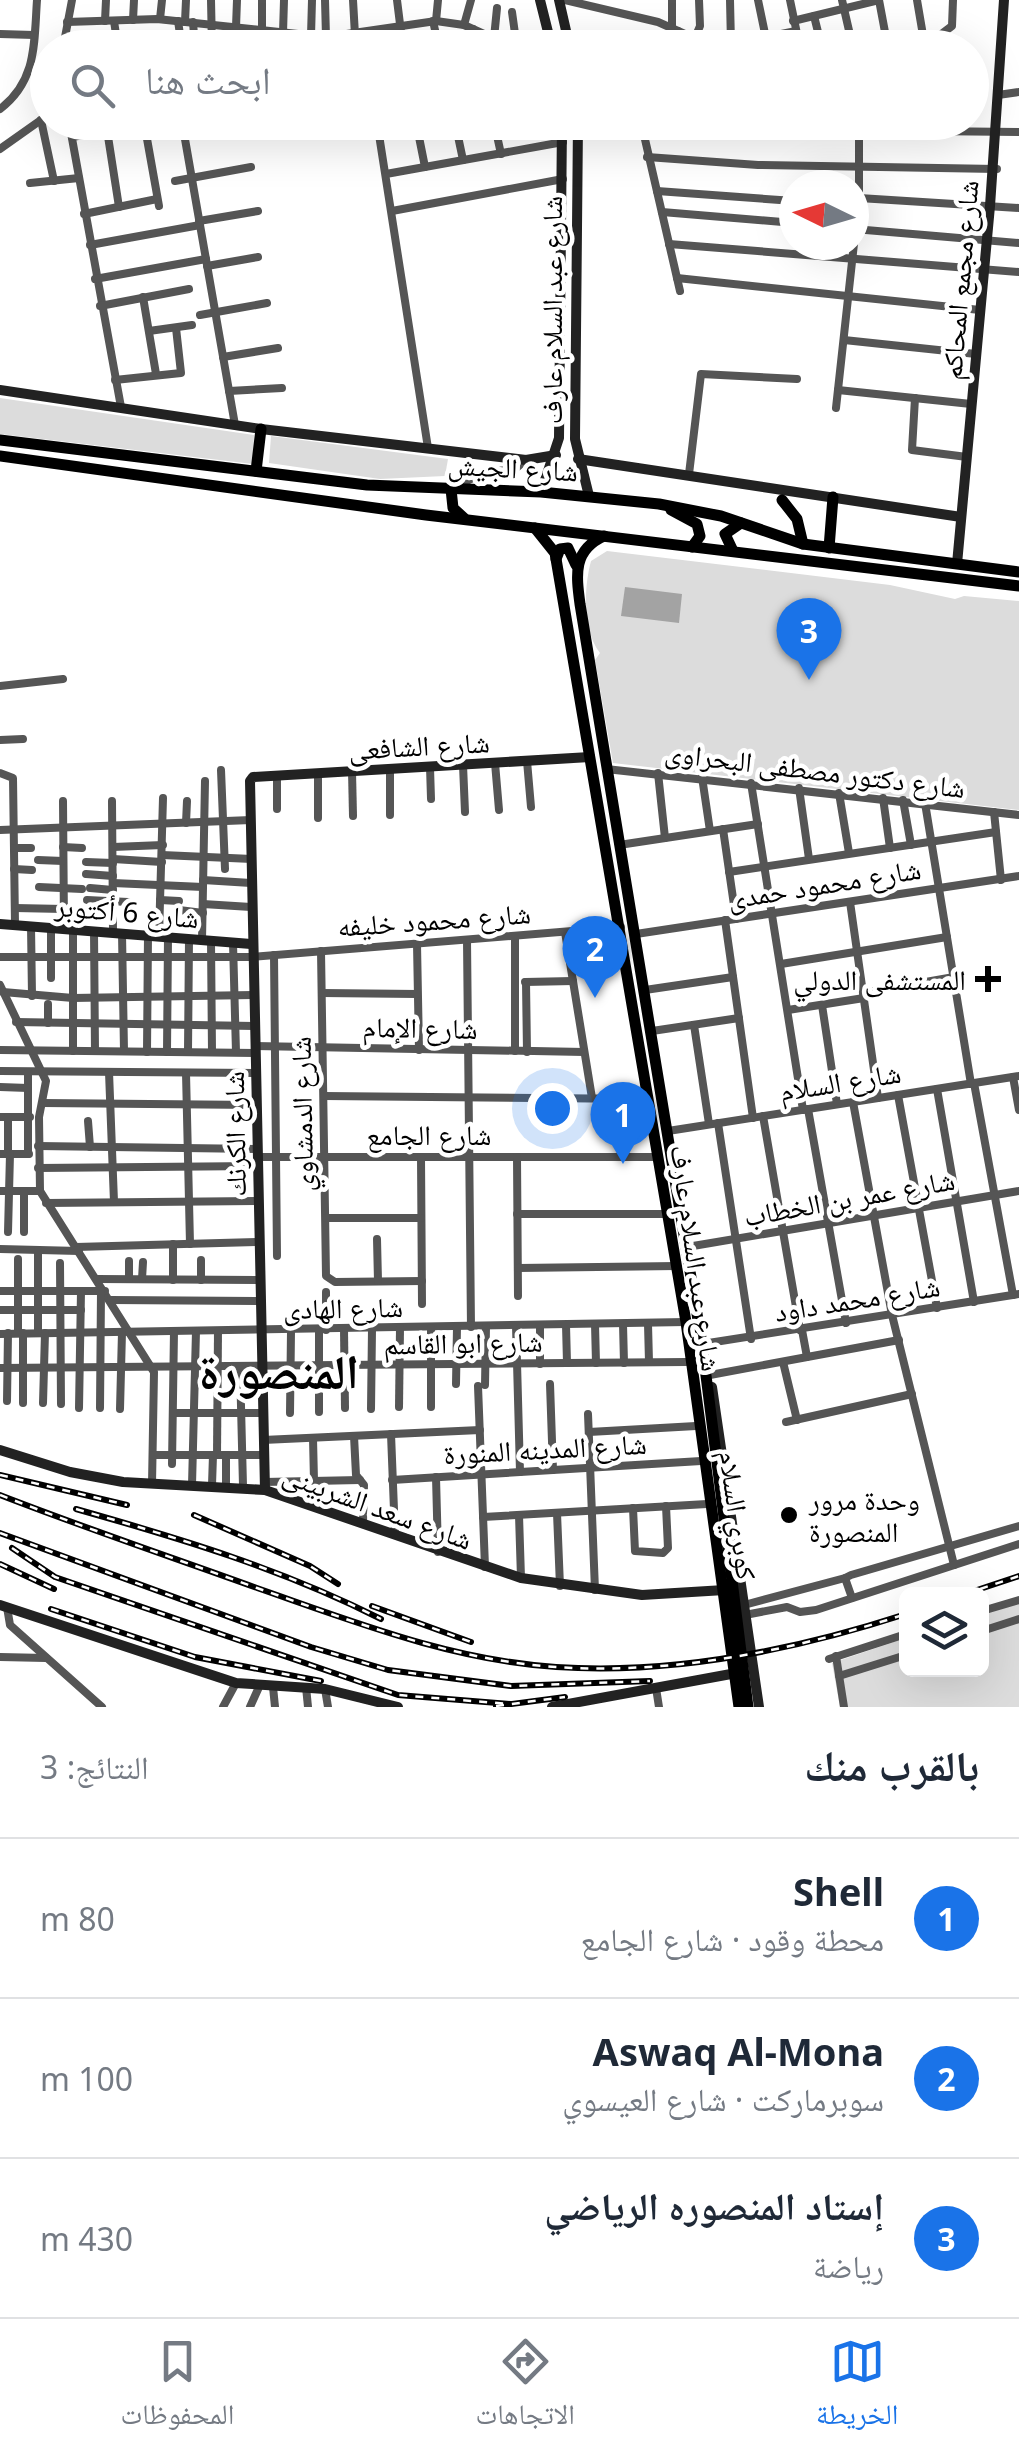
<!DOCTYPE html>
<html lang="ar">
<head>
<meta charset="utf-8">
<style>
  body { margin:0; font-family:"Noto Sans","Noto Naskh Arabic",sans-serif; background:#f6f6f7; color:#1f2937; direction:rtl }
  .controls { position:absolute; right:30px; bottom:30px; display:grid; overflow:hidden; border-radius:15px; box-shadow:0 10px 40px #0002 }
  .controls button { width:90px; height:90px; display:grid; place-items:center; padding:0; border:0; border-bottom:2px solid #e0e1e3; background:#fff; color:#1f2937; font:50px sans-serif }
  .compass { position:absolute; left:779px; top:170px; width:90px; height:90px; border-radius:50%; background:#fff; box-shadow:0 10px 40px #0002; rotate:275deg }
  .you { position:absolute; left:552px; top:1108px; width:35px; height:35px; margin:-25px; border:8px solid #fff; border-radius:50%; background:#1a73e8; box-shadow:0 0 0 15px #1a73e833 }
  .badge { display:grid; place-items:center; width:65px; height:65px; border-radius:50%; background:#1a73e8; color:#fff; font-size:32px; font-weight:700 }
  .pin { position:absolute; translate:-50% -82px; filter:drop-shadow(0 2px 5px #0008) }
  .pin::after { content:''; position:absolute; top:52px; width:35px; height:30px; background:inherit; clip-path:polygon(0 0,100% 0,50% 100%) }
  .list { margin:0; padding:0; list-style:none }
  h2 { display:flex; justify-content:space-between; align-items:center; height:130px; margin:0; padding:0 40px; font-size:42px }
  h2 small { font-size:32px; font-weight:400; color:#747a83 }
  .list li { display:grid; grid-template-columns:65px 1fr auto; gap:30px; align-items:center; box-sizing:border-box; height:160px; padding:0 40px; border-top:2px solid #e0e1e3 }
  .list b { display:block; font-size:38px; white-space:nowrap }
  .list p { margin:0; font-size:32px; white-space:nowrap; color:#747a83 }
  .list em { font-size:32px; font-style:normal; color:#747a83 }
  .icon { flex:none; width:55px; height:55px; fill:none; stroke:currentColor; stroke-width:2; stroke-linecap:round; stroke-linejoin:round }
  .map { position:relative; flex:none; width:1019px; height:1707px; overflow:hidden; direction:ltr }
  .search { position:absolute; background:#fff; box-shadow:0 10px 40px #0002; left:30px; right:30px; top:30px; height:110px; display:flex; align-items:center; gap:25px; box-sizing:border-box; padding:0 35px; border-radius:55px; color:#747a83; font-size:38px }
  .sheet { height:610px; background:#fff }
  nav { display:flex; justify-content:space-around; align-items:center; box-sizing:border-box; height:140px; border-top:2px solid #e0e1e3; background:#fff; font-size:28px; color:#747a83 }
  nav a { display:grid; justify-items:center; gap:5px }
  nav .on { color:#1a73e8 }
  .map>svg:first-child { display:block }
  .green { fill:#dcdcdc }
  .water { fill:#a3a3a3 }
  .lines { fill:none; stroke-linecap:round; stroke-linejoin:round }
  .street { stroke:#555; stroke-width:8 }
  .secondary { stroke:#222; stroke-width:10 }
  .primary { stroke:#000; stroke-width:11 }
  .rail-casing { stroke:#000; stroke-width:6 }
  .rail { stroke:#fff; stroke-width:2.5; stroke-dasharray:8; stroke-linecap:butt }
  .poi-dot { fill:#000; stroke:#fff; stroke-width:4 }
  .labels { text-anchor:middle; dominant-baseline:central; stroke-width:9; stroke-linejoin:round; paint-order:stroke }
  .street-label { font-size:28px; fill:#000; stroke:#fff }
  .poi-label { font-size:28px; fill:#000; stroke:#fff; text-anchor:end }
  .town-label { font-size:48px; font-weight:bold; fill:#000; stroke:#fff }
</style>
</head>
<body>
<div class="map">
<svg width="1019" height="1707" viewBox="0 0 1019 1707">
  <rect width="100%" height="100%" fill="#fff"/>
  <g class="green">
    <path d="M0,398L254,435L253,464L0,434Z"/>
    <path d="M271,436L448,459L445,476L380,479L269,463Z"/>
    <path d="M607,551L890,585L955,599L964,596L1019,601V810L613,763L595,660L600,653C582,630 584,587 591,561Z"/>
    <path d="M1019,1599V1707H840L832,1663L906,1638V1670H982V1612Z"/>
  </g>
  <path class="water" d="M625,587L682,594L679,623L621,616Z"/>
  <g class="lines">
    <g class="street">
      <path d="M211,0L212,48"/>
      <path d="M325,0L326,37"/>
      <path d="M353,0L355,35"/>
      <path d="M397,0L403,48"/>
      <path d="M565,0L658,22L705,43L731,44L796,31"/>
      <path d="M730,0L731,44"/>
      <path d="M758,0L768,48"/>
      <path d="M790,0L800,48"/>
      <path d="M842,0L853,48"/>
      <path d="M917,0L925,47"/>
      <path d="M512,12L517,48"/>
      <path d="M814,16L822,48"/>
      <path d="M160,19L162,0"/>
      <path d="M133,20L134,0"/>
      <path d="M105,21L106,0"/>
      <path d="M114,21L118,48"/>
      <path d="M178,21L182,48"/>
      <path d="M433,21L439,48"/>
      <path d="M436,21L438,0"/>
      <path d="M793,21L879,0L888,48"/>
      <path d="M67,22L157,19L326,37L436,21L464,25L515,48"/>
      <path d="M185,22L186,0"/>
      <path d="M193,22L195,48"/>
      <path d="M464,25L471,0"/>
      <path d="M234,27L236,48"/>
      <path d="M236,27L237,0"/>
      <path d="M672,27V0"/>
      <path d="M473,29L477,48"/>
      <path d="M262,30V0"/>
      <path d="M678,31L680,48"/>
      <path d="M283,33L284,0"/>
      <path d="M0,34L34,35"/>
      <path d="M311,36L312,0"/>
      <path d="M494,38L497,8"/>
      <path d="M694,40L700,26L699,0"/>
      <path d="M570,45L588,48"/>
      <path d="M63,48L72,0"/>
      <path d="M100,48L118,47"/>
      <path d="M122,48L159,42"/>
      <path d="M923,48L952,26L953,0"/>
      <path d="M44,61L41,93L48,103"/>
      <path d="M998,95L1019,92"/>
      <path d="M0,109C37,81 34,43 37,0"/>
      <path d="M41,120L54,181"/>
      <path d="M69,122L121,407"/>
      <path d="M144,122L159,206"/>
      <path d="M182,122L235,425"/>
      <path d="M377,122L428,448"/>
      <path d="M416,122L425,167"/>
      <path d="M455,122L463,160"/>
      <path d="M494,122L501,154"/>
      <path d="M641,122L680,291"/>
      <path d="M643,128L1019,132"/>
      <path d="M107,130L119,207"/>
      <path d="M183,134L243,124"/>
      <path d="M72,137L144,125"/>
      <path d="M0,149L48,115"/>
      <path d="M647,157L758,165L997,169"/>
      <path d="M386,174L563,142"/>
      <path d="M175,181L251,167"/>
      <path d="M30,183L79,178"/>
      <path d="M657,191L794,201"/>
      <path d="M859,198L1019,208"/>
      <path d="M392,211L563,179"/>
      <path d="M662,212L794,223"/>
      <path d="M84,214L157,199"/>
      <path d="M199,221L258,211"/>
      <path d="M854,229L1019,243"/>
      <path d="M669,244L1019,272"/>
      <path d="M90,245L200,225"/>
      <path d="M207,266L258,257"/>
      <path d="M677,278L980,310"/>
      <path d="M95,279L206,259"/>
      <path d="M143,297L156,374"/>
      <path d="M100,306L189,289"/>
      <path d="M200,315L267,303"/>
      <path d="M149,331L192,325"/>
      <path d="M844,340L976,354"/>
      <path d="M223,357L278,348"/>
      <path d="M115,380L181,373L176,328"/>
      <path d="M838,390L971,404"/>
      <path d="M229,391L282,388"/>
      <path d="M915,398L912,450L967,457"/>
      <path d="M836,408L859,198V129"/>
      <path d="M689,474L701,374L797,379"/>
      <path d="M455,487L487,471L514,470L526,460"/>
      <path d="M0,686L63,679"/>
      <path d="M0,740L23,739"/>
      <path d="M527,761L531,807"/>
      <path d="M495,763L499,810"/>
      <path d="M463,765L465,812"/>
      <path d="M430,767L431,799"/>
      <path d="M390,769V815"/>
      <path d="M606,769L1019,815"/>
      <path d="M221,770L225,869"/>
      <path d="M352,771L353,816"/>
      <path d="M0,773L13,778L15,924"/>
      <path d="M318,773V818"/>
      <path d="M658,773L665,838"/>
      <path d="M277,775V809"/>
      <path d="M702,777L710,831"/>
      <path d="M751,783L803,1110"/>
      <path d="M799,788L809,859"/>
      <path d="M839,793L849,853"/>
      <path d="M883,798L890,848"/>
      <path d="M903,800L911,845"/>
      <path d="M63,801L64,928"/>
      <path d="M112,801L113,932"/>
      <path d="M925,803L971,1084"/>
      <path d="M994,812L1001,880"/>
      <path d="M186,823L187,801"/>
      <path d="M723,829L736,919"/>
      <path d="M0,830L251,820"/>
      <path d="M619,845L758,824"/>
      <path d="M63,847L82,848"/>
      <path d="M113,847L163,845"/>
      <path d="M14,848H31"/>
      <path d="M162,855L252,859"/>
      <path d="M113,859L162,862"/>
      <path d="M38,860L63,861"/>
      <path d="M86,862L113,863"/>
      <path d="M14,869L32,870"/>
      <path d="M729,872L996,832"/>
      <path d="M86,874L113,876"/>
      <path d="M203,880L251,883"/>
      <path d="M113,883L203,887"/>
      <path d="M39,887L82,889"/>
      <path d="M90,888L113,890"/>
      <path d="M87,900L128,902"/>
      <path d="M160,900L179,901"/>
      <path d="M850,902L878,1098"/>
      <path d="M203,904L251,907"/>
      <path d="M15,908L64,909"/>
      <path d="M179,910L203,913"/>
      <path d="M725,920L753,1118"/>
      <path d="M31,926L32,996"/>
      <path d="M51,927V978"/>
      <path d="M73,929V1051"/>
      <path d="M94,931L95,1051"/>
      <path d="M565,932L592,1098"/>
      <path d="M122,933L124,1051"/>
      <path d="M636,934L1019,876"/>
      <path d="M159,936L163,798"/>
      <path d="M515,936V1051"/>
      <path d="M202,940L205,781"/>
      <path d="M467,940L471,1327"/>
      <path d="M211,941L212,1052"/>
      <path d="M233,943L236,1052"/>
      <path d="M417,944L419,1050"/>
      <path d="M321,951L326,1276L335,1282L422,1281"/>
      <path d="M274,955L277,1256"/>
      <path d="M0,957H251L621,927"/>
      <path d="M781,964L947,937"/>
      <path d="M525,982L573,981"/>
      <path d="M526,982L527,1052"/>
      <path d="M0,985L46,1081L39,1117L40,1191L154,1372L152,1484"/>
      <path d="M645,990L733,977"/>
      <path d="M3,992L73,998L253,995"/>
      <path d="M322,993L417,994"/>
      <path d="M863,993L954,977"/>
      <path d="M48,1004V1023"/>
      <path d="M822,1005L837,1104"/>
      <path d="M788,1010L864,998"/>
      <path d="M16,1022L254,1026"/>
      <path d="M694,1025L709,1124"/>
      <path d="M652,1031L739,1018"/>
      <path d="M255,1046L584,1052"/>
      <path d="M0,1050L255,1053"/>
      <path d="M147,1052L148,935"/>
      <path d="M167,1052L168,937"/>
      <path d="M188,1052L189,939"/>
      <path d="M0,1071L256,1073"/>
      <path d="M28,1072V1154"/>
      <path d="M109,1072L114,1202"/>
      <path d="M186,1073L190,1244"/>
      <path d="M1013,1077L1019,1110"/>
      <path d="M974,1083L1013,1295"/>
      <path d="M0,1087L28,1088"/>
      <path d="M937,1089L974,1302"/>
      <path d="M898,1095L937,1308"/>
      <path d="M324,1096L648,1099"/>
      <path d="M853,1102L892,1315L954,1565"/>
      <path d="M43,1103L257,1105"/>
      <path d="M808,1109L846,1323"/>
      <path d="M763,1116L800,1330"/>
      <path d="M0,1117H30"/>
      <path d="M88,1121L90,1147"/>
      <path d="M718,1123L751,1339"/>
      <path d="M668,1131L1019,1076"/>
      <path d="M38,1146L258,1149"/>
      <path d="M0,1154H29"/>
      <path d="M8,1154V1117"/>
      <path d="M259,1157H658"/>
      <path d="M421,1157L422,1304"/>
      <path d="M517,1157L518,1296"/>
      <path d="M38,1168L259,1166"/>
      <path d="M0,1191H40"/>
      <path d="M46,1203L259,1201"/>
      <path d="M517,1214H668"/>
      <path d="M326,1218H421"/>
      <path d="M8,1232L10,1154"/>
      <path d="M24,1232V1191"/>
      <path d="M377,1239L378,1281"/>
      <path d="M76,1247L259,1242"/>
      <path d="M687,1247L1019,1191"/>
      <path d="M0,1249L79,1251"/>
      <path d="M38,1250V1333"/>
      <path d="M60,1263L61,1404"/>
      <path d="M518,1268L677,1266"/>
      <path d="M97,1279L259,1280"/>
      <path d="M129,1279V1261"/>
      <path d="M142,1279L143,1262"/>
      <path d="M173,1280V1244"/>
      <path d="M201,1280V1260"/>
      <path d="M0,1291H105"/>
      <path d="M326,1292V1330"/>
      <path d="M111,1300L260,1301"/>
      <path d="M0,1310H81"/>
      <path d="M595,1324L596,1363"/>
      <path d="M623,1324L624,1363"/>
      <path d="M648,1324L649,1362"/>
      <path d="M566,1325L567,1363"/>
      <path d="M516,1326L520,1472"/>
      <path d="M540,1326V1364"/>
      <path d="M344,1329L345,1408"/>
      <path d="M802,1330L807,1357"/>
      <path d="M18,1333V1259"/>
      <path d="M0,1334L686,1322"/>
      <path d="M702,1344L1019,1294"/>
      <path d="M783,1362L797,1420"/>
      <path d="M240,1366L243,1486"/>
      <path d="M0,1368L686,1362"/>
      <path d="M710,1375L899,1340"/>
      <path d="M456,1384L457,1327"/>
      <path d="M550,1384L553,1470"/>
      <path d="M485,1385L486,1327"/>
      <path d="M478,1386L485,1567"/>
      <path d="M7,1401L8,1333"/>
      <path d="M23,1403V1333"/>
      <path d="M43,1403L45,1333"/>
      <path d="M399,1407L400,1328"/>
      <path d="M431,1407V1328"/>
      <path d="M79,1408L81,1291"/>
      <path d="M100,1408L101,1291"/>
      <path d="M120,1409L122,1332"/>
      <path d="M371,1409L372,1329"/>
      <path d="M319,1412V1330"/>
      <path d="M173,1413H262"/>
      <path d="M290,1413L291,1331"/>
      <path d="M588,1414L595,1590"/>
      <path d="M786,1422L912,1394"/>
      <path d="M589,1432L696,1426"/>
      <path d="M391,1434L395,1535"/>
      <path d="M354,1436L356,1475L364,1485L363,1522"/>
      <path d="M313,1438L314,1481"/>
      <path d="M263,1440L480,1430"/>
      <path d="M153,1455H264"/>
      <path d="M217,1455L218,1331"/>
      <path d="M172,1464L174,1331"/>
      <path d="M436,1477L438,1552"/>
      <path d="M392,1480L701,1461"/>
      <path d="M264,1482L360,1480"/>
      <path d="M192,1485L196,1331"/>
      <path d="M212,1485L213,1455"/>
      <path d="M226,1485V1455"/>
      <path d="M633,1508L635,1551L663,1553L668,1548L666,1506"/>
      <path d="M557,1513L560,1586"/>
      <path d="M519,1515L521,1578"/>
      <path d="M483,1517L707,1504"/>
      <path d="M852,1598L845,1578L851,1575L1019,1526"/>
      <path d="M744,1605L845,1578"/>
      <path d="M7,1607L10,1625L102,1707"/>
      <path d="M982,1611L1019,1600"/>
      <path d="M745,1615L787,1607L800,1612L816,1610L1019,1544"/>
      <path d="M982,1631L1019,1619"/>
      <path d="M836,1656L844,1707"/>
      <path d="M0,1657L46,1658"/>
      <path d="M829,1659L906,1634"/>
      <path d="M839,1676L906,1655"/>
      <path d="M273,1687L275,1707"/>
      <path d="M306,1687L308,1707"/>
      <path d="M656,1688L659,1707"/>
      <path d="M325,1689L328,1707"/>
      <path d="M223,1707L236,1683"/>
      <path d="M250,1707L259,1687"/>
    </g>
    <g class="secondary">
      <path d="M540,0L552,48"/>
      <path d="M559,0L570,48"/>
      <path d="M578,122L575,439L589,496"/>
      <path d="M0,390L261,429L526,460L556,455"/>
      <path d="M578,459L961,517"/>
      <path d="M541,492L559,438L562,122"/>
      <path d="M957,564L990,206L1004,0"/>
      <path d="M0,924L251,944"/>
      <path d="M712,1387L759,1707"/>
      <path d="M0,1450L70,1472L123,1482L265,1490L521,1578L642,1595L741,1589"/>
      <path d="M265,1490L250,781L253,777L590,757"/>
      <path d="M0,1605L236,1683L325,1689L398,1707"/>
      <path d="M552,1707L731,1674"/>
    </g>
    <g class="primary">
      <path d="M0,440L367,485L541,492L659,504L721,516L803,544L1019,572"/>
      <path d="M0,456L426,515L1019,586"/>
      <path d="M256,471L261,429"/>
      <path d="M451,489L453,508L464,518"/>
      <path d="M782,500L797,519L803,544"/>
      <path d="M671,510L697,524L700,536L692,547"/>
      <path d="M535,528L555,553L686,1322L739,1707"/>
      <path d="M604,536C573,550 576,574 580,604L702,1344L748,1707"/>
      <path d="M829,548L833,497"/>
      <path d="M733,551L725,534L741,523"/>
      <path d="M556,559L560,549L568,548L576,565"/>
    </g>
    <defs>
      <g id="rail">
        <path d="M0,1475L127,1505"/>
        <path d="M0,1495C85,1528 171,1557 257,1588C355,1622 451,1660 556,1667C674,1675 795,1650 906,1614"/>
        <path d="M76,1509C182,1539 282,1569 381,1619"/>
        <path d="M194,1515L310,1566L338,1584"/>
        <path d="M0,1533L311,1647L388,1670L511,1686L650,1681"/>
        <path d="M12,1548L55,1577L398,1695L510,1704"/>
        <path d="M0,1564L54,1589"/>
        <path d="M965,1594L1019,1576"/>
        <path d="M372,1606L471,1642"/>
        <path d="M51,1609L195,1657L321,1681"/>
        <path d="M496,1706L565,1697"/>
      </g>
    </defs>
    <use href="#rail" class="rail-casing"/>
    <use href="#rail" class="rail"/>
  </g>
  <g class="poi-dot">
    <path d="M983 964h10v10h10v10h-10v10h-10v-10h-10v-10h10z"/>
    <circle cx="789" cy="1515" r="10"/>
  </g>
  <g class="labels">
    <g class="street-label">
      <text transform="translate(959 280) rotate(-85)">شارع مجمع المحاكم</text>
      <text transform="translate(551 310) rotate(-90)">شارع عبد السلام عارف</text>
      <text transform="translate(513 467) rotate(3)">شارع الجيش</text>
      <text transform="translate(419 745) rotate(-3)">شارع الشافعى</text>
      <text transform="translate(815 769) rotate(7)">شارع دكتور مصطفى البحراوى</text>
      <text transform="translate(824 883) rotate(-9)">شارع محمود حمدى</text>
      <text transform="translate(127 911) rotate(5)">شارع 6 أكتوبر</text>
      <text transform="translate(434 919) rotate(-4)">شارع محمود خليفه</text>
      <text transform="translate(420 1027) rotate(1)">شارع الإمام</text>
      <text transform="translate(840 1081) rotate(-9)">شارع السلام</text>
      <text transform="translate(301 1114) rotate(-91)">شارع الدمشاوي</text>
      <text transform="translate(234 1134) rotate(-91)">شارع الكرنك</text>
      <text x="429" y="1134">شارع الجامع</text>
      <text transform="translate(849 1197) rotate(-10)">شارع عمر بن الخطاب</text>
      <text transform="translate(697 1258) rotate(82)">شارع عبد السلام عارف</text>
      <text transform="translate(857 1298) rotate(-9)">شارع محمد داود</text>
      <text transform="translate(343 1307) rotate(-1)">شارع الهادى</text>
      <text transform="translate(463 1342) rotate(-1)">شارع ابو القاسم</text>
      <text transform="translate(545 1448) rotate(-3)">شارع المدينه المنورة</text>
      <text transform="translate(378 1506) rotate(20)">شارع سعد الشربينى</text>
      <text transform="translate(739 1515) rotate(82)">كوبري السلام</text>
    </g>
    <g class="poi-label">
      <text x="966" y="979">المستشفى الدولي</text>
      <text x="809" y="1499" text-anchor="start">وحدة مرور<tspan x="809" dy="32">المنصورة</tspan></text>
    </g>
    <g class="town-label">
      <text x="279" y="1370">المنصورة</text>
    </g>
  </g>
</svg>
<div class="controls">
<button><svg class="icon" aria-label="layers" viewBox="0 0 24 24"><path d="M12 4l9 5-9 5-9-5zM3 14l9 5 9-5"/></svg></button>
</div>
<svg class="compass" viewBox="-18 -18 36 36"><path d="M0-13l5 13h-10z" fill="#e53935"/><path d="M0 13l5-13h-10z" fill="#747a83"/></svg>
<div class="you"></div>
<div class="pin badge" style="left:623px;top:1164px">1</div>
<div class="pin badge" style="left:595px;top:998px">2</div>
<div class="pin badge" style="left:809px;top:680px">3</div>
<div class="search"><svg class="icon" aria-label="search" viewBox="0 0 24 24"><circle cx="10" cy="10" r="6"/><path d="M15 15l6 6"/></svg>ابحث هنا</div>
</div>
<section class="sheet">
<h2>بالقرب منك<small>النتائج: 3</small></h2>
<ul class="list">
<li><span class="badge">1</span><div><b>Shell</b><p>محطة وقود · شارع الجامع</p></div><em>80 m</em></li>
<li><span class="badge">2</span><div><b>Aswaq Al-Mona</b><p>سوبرماركت · شارع العيسوي</p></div><em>100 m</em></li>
<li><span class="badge">3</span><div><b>إستاد المنصوره الرياضي</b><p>رياضة</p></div><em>430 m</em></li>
</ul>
</section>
<nav>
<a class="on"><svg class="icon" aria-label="map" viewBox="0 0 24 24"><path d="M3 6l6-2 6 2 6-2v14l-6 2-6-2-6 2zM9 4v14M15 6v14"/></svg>الخريطة</a>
<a><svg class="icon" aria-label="directions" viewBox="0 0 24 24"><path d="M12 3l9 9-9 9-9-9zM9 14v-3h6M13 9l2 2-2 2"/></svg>الاتجاهات</a>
<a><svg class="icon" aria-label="saved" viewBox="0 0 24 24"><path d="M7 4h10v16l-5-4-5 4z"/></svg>المحفوظات</a>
</nav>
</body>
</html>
